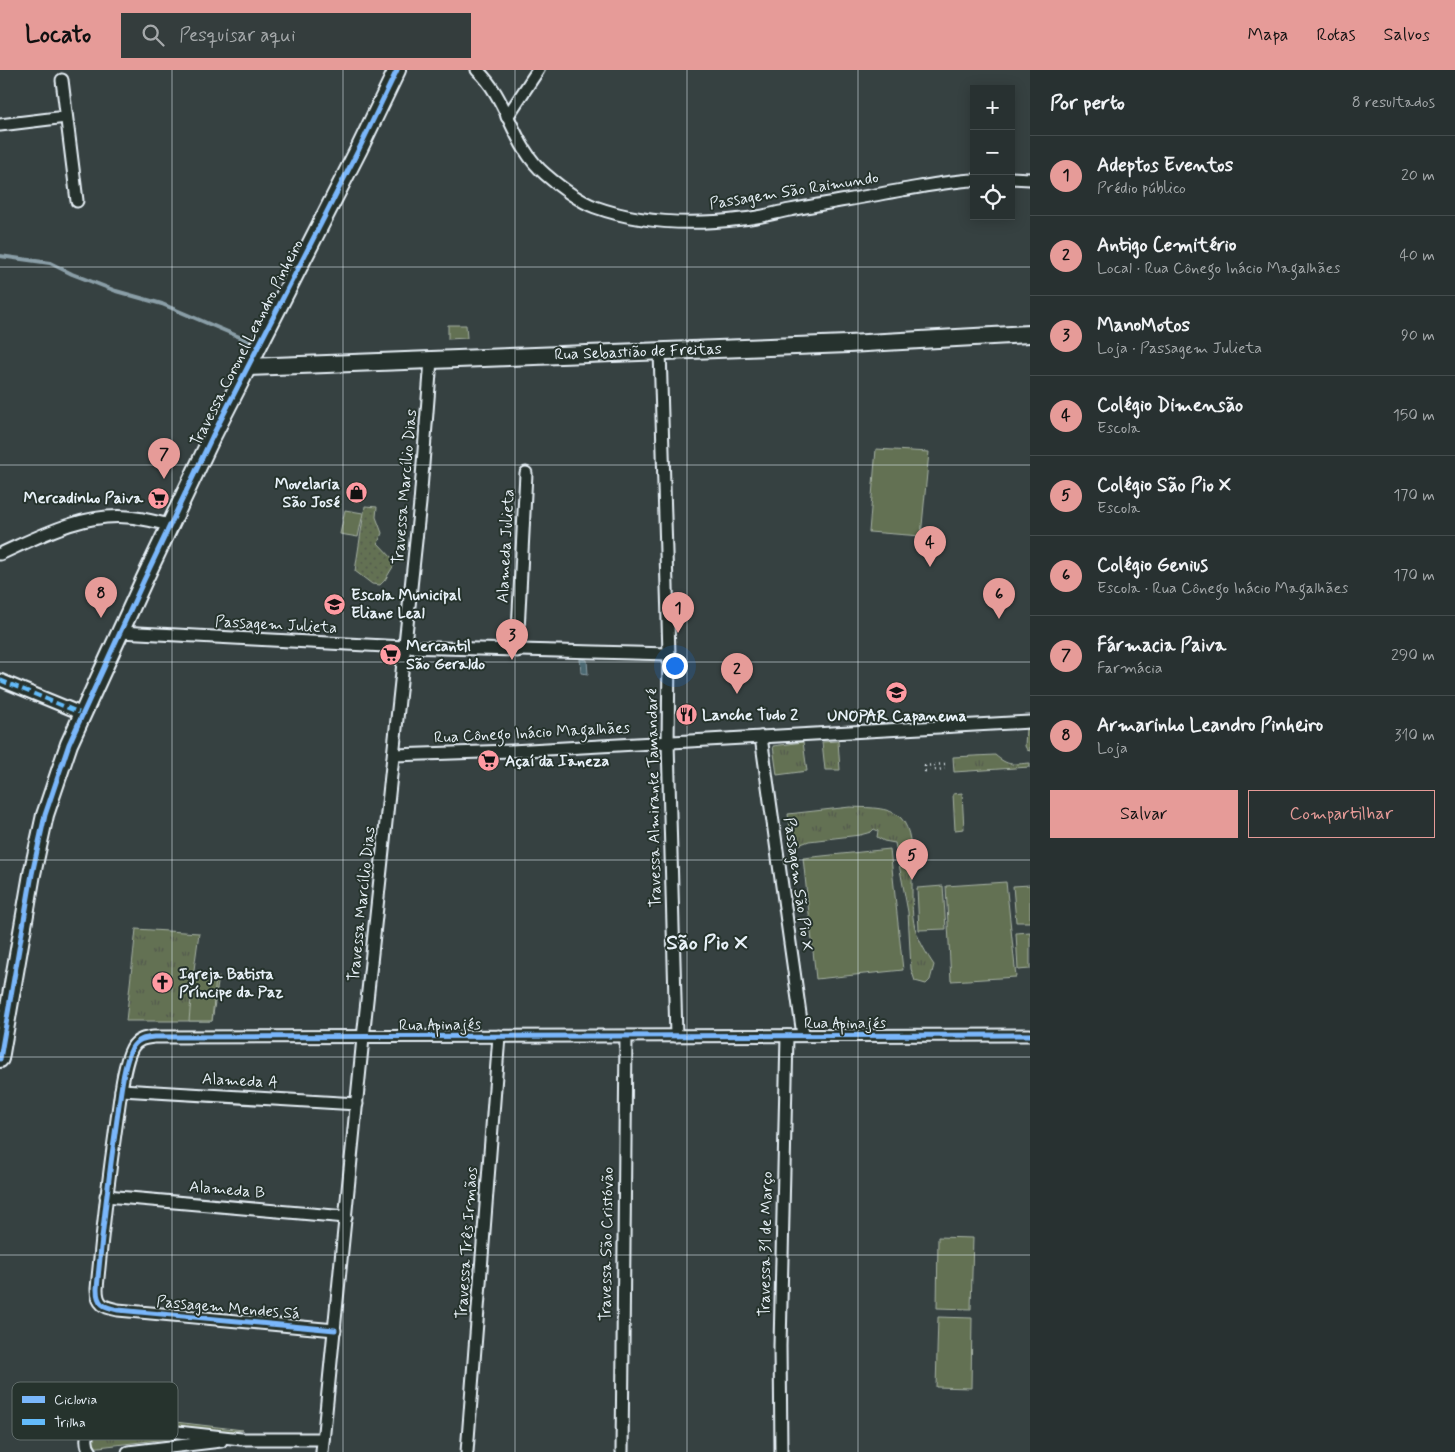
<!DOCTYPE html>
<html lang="pt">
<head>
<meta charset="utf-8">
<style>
  body { margin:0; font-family:Mynerve,sans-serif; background:#343d3d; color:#f1f3f6 }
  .controls { position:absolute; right:15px; top:15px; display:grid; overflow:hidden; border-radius:0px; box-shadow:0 2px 12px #0003 }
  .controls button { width:45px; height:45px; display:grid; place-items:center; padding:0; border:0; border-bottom:1px solid #444c4d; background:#283131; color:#f1f3f6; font:25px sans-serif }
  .you { position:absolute; left:674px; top:595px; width:18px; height:18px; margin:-12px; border:4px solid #fff; border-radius:50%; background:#1a73e8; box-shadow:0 0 0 8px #1a73e833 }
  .badge { display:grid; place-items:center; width:32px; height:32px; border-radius:50%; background:#e69b98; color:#111; font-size:16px; font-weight:700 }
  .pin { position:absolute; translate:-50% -41px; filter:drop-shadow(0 1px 2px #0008) }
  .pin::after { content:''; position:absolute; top:26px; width:18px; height:15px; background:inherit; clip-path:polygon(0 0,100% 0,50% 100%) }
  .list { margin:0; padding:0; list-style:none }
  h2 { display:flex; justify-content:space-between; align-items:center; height:65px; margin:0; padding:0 20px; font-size:21px }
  h2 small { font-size:16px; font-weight:400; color:#a5a9ab }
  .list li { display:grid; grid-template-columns:32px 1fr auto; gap:15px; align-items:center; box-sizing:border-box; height:80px; padding:0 20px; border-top:1px solid #444c4d }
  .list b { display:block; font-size:19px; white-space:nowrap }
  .list p { margin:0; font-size:16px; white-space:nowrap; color:#a5a9ab }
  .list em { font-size:16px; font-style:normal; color:#a5a9ab }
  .actions { display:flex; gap:10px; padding:15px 20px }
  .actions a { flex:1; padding:11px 0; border:1px solid #e69b98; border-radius:0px; text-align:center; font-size:18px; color:#e69b98 }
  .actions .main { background:#e69b98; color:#111 }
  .icon { flex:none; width:28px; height:28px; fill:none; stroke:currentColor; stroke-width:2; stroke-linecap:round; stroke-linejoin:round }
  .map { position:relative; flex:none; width:1030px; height:1382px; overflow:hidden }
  header { display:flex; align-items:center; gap:30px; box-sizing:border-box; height:70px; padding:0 25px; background:#e69b98; color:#111 }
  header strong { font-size:24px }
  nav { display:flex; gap:28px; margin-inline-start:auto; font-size:18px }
  .search { width:350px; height:45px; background:#343d3d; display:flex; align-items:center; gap:12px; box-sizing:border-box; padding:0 18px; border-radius:0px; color:#a5a9ab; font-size:19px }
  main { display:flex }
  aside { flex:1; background:#283131 }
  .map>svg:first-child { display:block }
  .grass { fill:url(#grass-dots); stroke:#a6b1a5 }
  .park { fill:url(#park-tufts); stroke:#a6b1a5 }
  .garden { fill:#637152; stroke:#a6b1a5 }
  .water { fill:#4b6771; stroke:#8a9ea7 }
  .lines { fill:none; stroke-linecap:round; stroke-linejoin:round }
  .stream { stroke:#8a9ea7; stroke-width:4 }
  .street-casing { stroke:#e8f1f8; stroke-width:15 }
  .secondary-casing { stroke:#e8f1f8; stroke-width:20 }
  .path { stroke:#e8f1f8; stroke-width:2.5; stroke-dasharray:1 4; stroke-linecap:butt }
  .street { stroke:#26332d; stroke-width:11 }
  .secondary { stroke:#26332d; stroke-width:16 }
  .quiet { stroke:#63bbfa; stroke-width:4; stroke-dasharray:8 4; stroke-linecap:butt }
  .cycleway-casing { stroke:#26332d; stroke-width:8 }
  .cycleway { stroke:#7ab7fb; stroke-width:5 }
  .grid { fill:none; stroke:#e8f1f8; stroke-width:1; stroke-opacity:0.55 }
  .labels { text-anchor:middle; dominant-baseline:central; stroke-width:4; stroke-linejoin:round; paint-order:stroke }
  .street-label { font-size:16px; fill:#e8f1f8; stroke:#26332d }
  .poi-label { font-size:16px; font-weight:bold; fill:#e8f1f8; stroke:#26332d; text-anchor:start }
  .district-label { font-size:21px; font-weight:bold; fill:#e8f1f8; stroke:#26332d }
  .key { fill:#26332d; stroke:#606c6a; stroke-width:1 }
  .key-label { font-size:14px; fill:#e8f1f8 }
</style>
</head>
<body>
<header>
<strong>Locato</strong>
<div class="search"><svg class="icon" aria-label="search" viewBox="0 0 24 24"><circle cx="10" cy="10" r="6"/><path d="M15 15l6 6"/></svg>Pesquisar aqui</div>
<nav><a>Mapa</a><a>Rotas</a><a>Salvos</a></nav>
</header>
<main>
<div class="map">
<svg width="1030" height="1382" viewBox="0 0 1030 1382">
  <defs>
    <pattern id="grass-dots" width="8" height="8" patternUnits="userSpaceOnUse" patternTransform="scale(1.25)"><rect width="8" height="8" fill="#637152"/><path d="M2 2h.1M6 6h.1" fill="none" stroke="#535a4e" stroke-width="1.8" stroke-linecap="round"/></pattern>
    <pattern id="park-tufts" width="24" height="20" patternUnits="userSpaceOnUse" patternTransform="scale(1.25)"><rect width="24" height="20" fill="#637152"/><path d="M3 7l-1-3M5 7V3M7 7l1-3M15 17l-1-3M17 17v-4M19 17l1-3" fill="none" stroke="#535a4e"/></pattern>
  </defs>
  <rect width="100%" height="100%" fill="#364141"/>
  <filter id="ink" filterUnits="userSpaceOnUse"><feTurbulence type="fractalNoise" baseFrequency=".02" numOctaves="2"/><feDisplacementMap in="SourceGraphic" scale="10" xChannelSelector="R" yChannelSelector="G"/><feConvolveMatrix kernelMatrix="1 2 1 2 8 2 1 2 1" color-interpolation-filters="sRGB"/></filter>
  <g filter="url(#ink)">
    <path class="grass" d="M365,436L377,437L376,447L382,463L378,473L393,489L394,495L385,510L380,515L372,514L355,501Z"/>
    <g class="park">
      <path d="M1030,656V681L1027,680L1025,676L1026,657Z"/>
      <path d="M838,671L840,700H825L822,672Z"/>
      <path d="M803,672L807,701L777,705L773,676Z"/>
      <path d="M995,685C1009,697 1013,694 1030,693V697L954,702L953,687Z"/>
      <path d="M962,723L964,759L955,760L953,724Z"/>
      <path d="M850,737C866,738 889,736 901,748C920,768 907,831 915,858C918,869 927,885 934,895L930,910L926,914L915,911L911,899L908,842L895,773L884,771L877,767L878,761L874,759L871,762L860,765L809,771L793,777L788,744Z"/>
      <path d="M136,859L199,863L193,907H219L212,951H126Z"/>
      <path d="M90,1342L243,1360L90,1378Z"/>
    </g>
    <g class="garden">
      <path d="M466,255L467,268L448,269V255Z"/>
      <path d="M876,379L929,382L921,466L869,462Z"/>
      <path d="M345,440L363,443L358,467L340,464Z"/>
      <path d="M890,779L903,900L816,909L803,788Z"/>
      <path d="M1006,812L1016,907L951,911L946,816Z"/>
      <path d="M1030,815V852H1016L1013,816Z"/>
      <path d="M943,816L946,859L919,860L917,818Z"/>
      <path d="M1030,862V899L1018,900L1016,863Z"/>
      <path d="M193,907H216L212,951H189Z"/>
      <path d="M938,1167L973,1168L971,1239L937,1238Z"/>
      <path d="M938,1247L972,1248L971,1318L936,1317Z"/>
    </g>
    <path class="water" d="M580,589L587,590L588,604L581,603Z"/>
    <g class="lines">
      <path class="stream" d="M0,186L50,193L72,204L116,221L162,234L242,268L254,275"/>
      <defs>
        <g id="street">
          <path d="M477,0C508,28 512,76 545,104C560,117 577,130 595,137C642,154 694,155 742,149C758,148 774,143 790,140C828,133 865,127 902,120C926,116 950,111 974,110"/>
          <path d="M62,10L77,131"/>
          <path d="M507,47L538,0"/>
          <path d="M0,55L66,47"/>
          <path d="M1011,108L1030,109"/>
          <path d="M660,280L669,584L668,673L676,966"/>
          <path d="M0,484C40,466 83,443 128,447C142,448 156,452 170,455"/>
          <path d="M120,562L404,577L669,584"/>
          <path d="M517,581L526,403"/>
          <path d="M0,610L83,644"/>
          <path d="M761,667L803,965"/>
          <path d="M394,685L511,681L1030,652"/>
          <path d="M121,1020L357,1034"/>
          <path d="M106,1126L346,1147"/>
          <path d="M335,1260L118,1240C104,1237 97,1235 97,1219C102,1162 109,1105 117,1049C120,1029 123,995 132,978C137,969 145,968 154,967L1030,965"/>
          <path d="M91,1382C84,1374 86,1358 96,1353L241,1369H323"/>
          <path d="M128,1382L221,1371"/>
          <path d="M322,1382L363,968L420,433L431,290"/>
          <path d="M467,1382L499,966"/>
          <path d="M622,1382L626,967"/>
          <path d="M781,1382L780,1276L787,966"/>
        </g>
        <g id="secondary">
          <path d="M247,297L848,274L1030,264"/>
          <path d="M0,989L32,804L45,745L69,674L144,510L212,367L359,79L397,0"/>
        </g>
      </defs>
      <use href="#street" class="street-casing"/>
      <use href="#secondary" class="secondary-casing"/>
      <path class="path" d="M945,694L925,696V701L945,699"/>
      <use href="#street" class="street"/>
      <use href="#secondary" class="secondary"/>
      <path class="quiet" d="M0,610L83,644"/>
      <defs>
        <g id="cycleway">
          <path d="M0,989L32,804L45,745L69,674L144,510L212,367L359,79L397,0"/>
          <path d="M335,1260L118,1240C104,1237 97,1235 97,1219C102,1162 109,1105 117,1049C120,1029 123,995 132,978C137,969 145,968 154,967L1030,965"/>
        </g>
      </defs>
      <use href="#cycleway" class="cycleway-casing"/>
      <use href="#cycleway" class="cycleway"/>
    </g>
  </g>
  <path class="grid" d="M172,0V1382M343,0V1382M515,0V1382M687,0V1382M858,0V1382M0,197H1030M0,395H1030M0,592H1030M0,790H1030M0,987H1030M0,1185H1030"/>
  <defs>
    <symbol id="shop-disc" viewBox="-11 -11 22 22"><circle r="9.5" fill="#ff9aa2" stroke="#26332d"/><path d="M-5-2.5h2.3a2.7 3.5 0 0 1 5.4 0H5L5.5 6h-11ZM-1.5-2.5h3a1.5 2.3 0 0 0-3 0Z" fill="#111"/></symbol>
    <symbol id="supermarket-disc" viewBox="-11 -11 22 22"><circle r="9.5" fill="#ff9aa2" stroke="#26332d"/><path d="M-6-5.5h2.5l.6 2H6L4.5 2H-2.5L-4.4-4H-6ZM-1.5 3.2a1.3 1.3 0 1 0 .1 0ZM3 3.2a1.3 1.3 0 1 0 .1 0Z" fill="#111"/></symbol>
    <symbol id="school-disc" viewBox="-11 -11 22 22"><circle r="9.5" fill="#ff9aa2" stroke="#26332d"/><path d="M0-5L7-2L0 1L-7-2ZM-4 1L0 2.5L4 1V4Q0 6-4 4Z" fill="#111"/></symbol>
    <symbol id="university-disc" viewBox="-11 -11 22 22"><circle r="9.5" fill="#ff9aa2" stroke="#26332d"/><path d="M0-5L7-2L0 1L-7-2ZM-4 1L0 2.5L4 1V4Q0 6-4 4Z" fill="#111"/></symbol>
    <symbol id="restaurant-disc" viewBox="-11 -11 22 22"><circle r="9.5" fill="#ff9aa2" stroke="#26332d"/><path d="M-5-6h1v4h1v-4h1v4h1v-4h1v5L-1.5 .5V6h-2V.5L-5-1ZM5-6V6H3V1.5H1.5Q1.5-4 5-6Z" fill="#111"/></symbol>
    <symbol id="church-disc" viewBox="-11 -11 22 22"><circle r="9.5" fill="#ff9aa2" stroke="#26332d"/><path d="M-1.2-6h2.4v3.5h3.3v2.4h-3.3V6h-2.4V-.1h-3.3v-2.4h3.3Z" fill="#111"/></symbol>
  </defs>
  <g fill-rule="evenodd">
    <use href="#shop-disc" x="344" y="410" width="25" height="25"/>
    <use href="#supermarket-disc" x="146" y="416" width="25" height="25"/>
    <use href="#school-disc" x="322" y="522" width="25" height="25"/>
    <use href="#supermarket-disc" x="378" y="572" width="25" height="25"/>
    <use href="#university-disc" x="884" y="610" width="25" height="25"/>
    <use href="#restaurant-disc" x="674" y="632" width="25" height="25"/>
    <use href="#supermarket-disc" x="476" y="678" width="25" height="25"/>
    <use href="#church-disc" x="150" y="900" width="25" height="25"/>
  </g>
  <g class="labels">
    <g class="street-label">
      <text transform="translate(794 121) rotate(-9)">Passagem São Raimundo</text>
      <text transform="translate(247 273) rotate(-63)">Travessa Coronel Leandro Pinheiro</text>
      <text transform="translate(638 282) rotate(-2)">Rua Sebastião de Freitas</text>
      <text transform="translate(405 417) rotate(-85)">Travessa Marcílio Dias</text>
      <text transform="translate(506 476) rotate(-87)">Alameda Julieta</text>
      <text transform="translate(276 555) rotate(3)">Passagem Julieta</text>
      <text transform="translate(532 663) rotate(-3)">Rua Cônego Inácio Magalhães</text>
      <text transform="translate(654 728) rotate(-91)">Travessa Almirante Tamandaré</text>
      <text transform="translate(798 814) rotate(82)">Passagem São Pio X</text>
      <text transform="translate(362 834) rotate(-84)">Travessa Marcílio Dias</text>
      <text x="845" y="953">Rua Apinajés</text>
      <text transform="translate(440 955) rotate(-1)">Rua Apinajés</text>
      <text transform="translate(240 1011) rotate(3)">Alameda A</text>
      <text transform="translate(227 1120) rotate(5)">Alameda B</text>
      <text transform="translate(467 1173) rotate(-86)">Travessa Três Irmãos</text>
      <text transform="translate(607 1174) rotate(-89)">Travessa São Cristóvão</text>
      <text transform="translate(766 1174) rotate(-89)">Travessa 31 de Março</text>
      <text transform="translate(228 1238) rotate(5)">Passagem Mendes Sá</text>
    </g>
    <g class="poi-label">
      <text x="340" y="414" text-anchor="end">Movelaria<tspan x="340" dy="18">São José</tspan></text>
      <text x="143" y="428" text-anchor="end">Mercadinho Paiva</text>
      <text x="351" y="525">Escola Municipal<tspan x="351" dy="18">Eliane Leal</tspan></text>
      <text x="406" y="576">Mercantil<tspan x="406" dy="18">São Geraldo</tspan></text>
      <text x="702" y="645">Lanche Tudo 2</text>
      <text x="897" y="646" text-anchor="middle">UNOPAR Capanema</text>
      <text x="505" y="691">Açaí da Ianeza</text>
      <text x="179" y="904">Igreja Batista<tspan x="179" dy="18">Príncipe da Paz</tspan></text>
    </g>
    <g class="district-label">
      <text x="707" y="873">São Pio X</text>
    </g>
  </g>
  <rect x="12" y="1312" width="166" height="58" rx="8" class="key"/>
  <rect x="22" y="1326" width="23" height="7" fill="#7ab7fb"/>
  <rect x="22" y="1349" width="23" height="6" fill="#63bbfa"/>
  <g class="key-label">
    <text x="54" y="1334">Ciclovia</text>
    <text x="54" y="1357">Trilha</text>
  </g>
</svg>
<div class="controls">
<button>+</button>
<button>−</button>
<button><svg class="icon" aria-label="locate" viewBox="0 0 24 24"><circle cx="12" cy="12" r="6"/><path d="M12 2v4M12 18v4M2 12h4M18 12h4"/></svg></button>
</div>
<div class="you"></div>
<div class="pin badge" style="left:678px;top:563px">1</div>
<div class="pin badge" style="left:737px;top:624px">2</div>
<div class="pin badge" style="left:512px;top:590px">3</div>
<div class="pin badge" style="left:930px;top:497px">4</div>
<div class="pin badge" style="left:912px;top:810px">5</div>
<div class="pin badge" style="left:999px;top:549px">6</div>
<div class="pin badge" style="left:164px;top:409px">7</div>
<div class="pin badge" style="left:101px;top:548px">8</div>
</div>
<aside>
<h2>Por perto<small>8 resultados</small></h2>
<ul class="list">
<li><span class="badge">1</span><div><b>Adeptos Eventos</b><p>Prédio público</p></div><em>20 m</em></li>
<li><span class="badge">2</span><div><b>Antigo Cemitério</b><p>Local · Rua Cônego Inácio Magalhães</p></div><em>40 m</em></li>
<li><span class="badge">3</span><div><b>ManoMotos</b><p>Loja · Passagem Julieta</p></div><em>90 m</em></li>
<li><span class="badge">4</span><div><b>Colégio Dimensão</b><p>Escola</p></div><em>150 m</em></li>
<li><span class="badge">5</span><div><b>Colégio São Pio X</b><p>Escola</p></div><em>170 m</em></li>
<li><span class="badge">6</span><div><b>Colégio Genius</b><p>Escola · Rua Cônego Inácio Magalhães</p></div><em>170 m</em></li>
<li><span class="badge">7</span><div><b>Fármacia Paiva</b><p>Farmácia</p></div><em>290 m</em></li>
<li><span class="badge">8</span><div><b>Armarinho Leandro Pinheiro</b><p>Loja</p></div><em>310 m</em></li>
</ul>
<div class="actions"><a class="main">Salvar</a><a>Compartilhar</a></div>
</aside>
</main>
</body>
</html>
